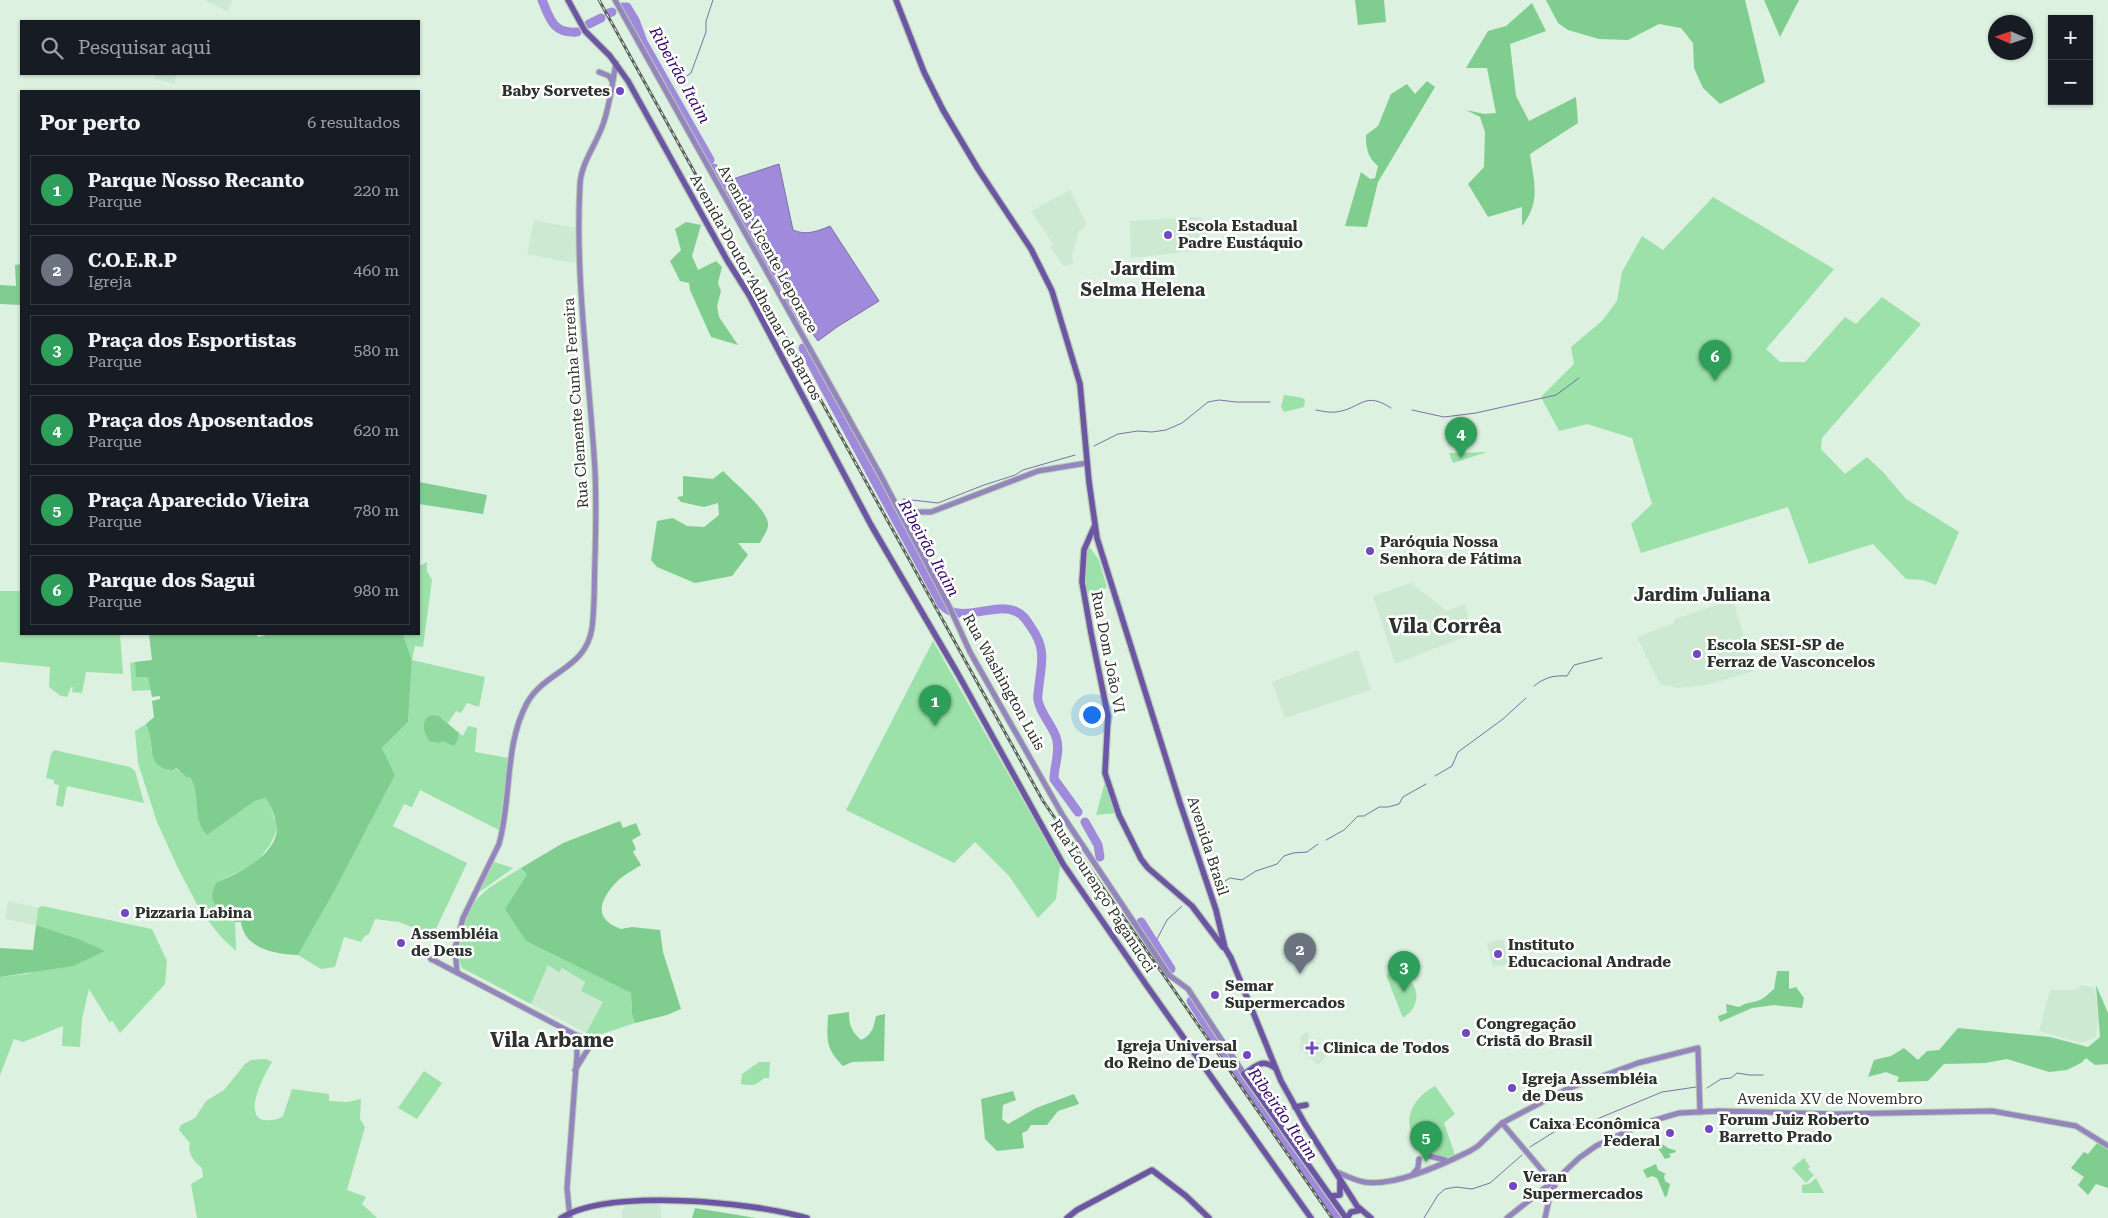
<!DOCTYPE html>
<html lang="pt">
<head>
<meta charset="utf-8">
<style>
  body { margin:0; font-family:"Roboto Serif",serif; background:#20242c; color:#f1f3f6 }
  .controls { position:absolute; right:15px; top:15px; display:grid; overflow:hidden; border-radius:0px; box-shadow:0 1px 4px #0004 }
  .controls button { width:45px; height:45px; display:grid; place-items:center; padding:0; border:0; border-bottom:1px solid #363941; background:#171b24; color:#f1f3f6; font:25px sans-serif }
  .compass { position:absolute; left:1988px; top:15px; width:45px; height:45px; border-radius:50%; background:#171b24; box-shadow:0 1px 4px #0004; rotate:273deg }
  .you { position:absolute; left:1091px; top:714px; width:18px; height:18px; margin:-12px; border:4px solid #fff; border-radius:50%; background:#1a73e8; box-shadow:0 0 0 8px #1a73e833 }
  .badge { display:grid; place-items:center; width:32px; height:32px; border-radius:50%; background:#b45309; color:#fff; font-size:16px; font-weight:700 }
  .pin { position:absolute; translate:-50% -41px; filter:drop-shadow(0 1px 2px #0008) }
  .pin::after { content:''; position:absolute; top:26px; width:18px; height:15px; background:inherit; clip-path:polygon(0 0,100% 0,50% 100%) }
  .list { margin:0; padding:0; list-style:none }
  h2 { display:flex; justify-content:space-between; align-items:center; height:65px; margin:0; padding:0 20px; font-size:21px }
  h2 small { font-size:16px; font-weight:400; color:#9ea1a6 }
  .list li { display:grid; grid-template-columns:32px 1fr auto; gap:15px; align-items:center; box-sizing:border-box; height:70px; margin:0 10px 10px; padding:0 10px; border:1px solid #363941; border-radius:0px }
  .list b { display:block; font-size:19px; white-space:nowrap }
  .list p { margin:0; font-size:16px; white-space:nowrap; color:#9ea1a6 }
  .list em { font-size:16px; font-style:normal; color:#9ea1a6 }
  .icon { flex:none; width:28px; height:28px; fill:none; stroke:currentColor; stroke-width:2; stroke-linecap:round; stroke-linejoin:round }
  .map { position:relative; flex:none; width:2108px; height:1218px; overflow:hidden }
  .search { position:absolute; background:#171b24; box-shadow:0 1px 4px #0004; left:20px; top:20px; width:400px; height:55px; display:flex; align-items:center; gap:12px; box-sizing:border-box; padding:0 18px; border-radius:0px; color:#9ea1a6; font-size:19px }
  .panel { position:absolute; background:#171b24; box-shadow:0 1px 4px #0004; left:20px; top:90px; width:400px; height:545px; border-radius:0px }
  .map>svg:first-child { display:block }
  .built { fill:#cde9d1 }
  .green { fill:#9be1a9 }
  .forest { fill:#7fce90 }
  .water { fill:#a08adb; stroke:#7d70a6 }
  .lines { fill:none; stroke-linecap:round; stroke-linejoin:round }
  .stream { stroke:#7d70a6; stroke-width:1 }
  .river { stroke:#a08adb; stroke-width:9 }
  .tertiary-casing { stroke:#b9cbbb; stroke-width:7 }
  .secondary-casing { stroke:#b9cbbb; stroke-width:8 }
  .tertiary { stroke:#9486bc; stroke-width:5 }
  .secondary { stroke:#6c55a3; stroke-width:5.5 }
  .rail-casing { stroke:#59645a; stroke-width:3 }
  .rail { stroke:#fff; stroke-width:1; stroke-dasharray:4; stroke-linecap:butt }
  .poi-dot { fill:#7248c0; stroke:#fff; stroke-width:2 }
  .labels { text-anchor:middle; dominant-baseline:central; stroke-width:5; stroke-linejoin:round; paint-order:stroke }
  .poi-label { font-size:15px; font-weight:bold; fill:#2b332c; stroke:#fff; text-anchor:start }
  .street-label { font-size:15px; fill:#2b332c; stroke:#fff }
  .water-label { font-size:16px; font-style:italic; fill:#340669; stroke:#fff }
  .quarter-label { font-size:18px; font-weight:bold; fill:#2b332c; stroke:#fff }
  .district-label { font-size:20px; font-weight:bold; fill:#2b332c; stroke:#fff }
</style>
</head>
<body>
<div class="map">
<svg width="2108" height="1218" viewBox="0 0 2108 1218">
  <rect width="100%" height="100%" fill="#dcf1df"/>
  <g class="built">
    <path d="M205,0H232L228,12Z"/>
    <path d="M155,74H176L175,84L154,79Z"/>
    <path d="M1070,190L1086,223L1083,229L1079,231L1072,256L1073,264L1064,266L1050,247L1053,244L1031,211Z"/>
    <path d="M1200,217L1206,223V247L1204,250L1131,258L1130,221Z"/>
    <path d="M534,220L575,228L576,260L574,263L527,254Z"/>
    <path d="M1414,582L1412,584L1447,611L1465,604L1472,634L1395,664L1373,596Z"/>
    <path d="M1733,600L1754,671L1706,685L1678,688L1660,684L1637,637L1674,623V619Z"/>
    <path d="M1358,650L1371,690L1285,718L1272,682Z"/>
    <path d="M8,901L38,908L36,925L5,919Z"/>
    <path d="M1503,939L1509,964L1493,967L1487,943Z"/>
    <path d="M548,965L561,968L585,982L603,1002L586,1033L531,1004Z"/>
    <path d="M2082,985L2095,988L2098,1018L2096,1037L2081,1043L2039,1031L2050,990H2076Z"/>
    <path d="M1307,1032L1312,1046L1320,1042L1328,1054L1318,1065L1300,1049L1301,1035Z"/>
    <path d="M660,1204L661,1218H622V1210L626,1205Z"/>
  </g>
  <g class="green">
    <path d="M1713,197L1834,269L1766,349L1780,362H1805L1845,317L1856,324L1882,297L1921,324L1822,438L1821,449L1845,474L1867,457L1884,473L1906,499L1959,532L1936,585L1923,580L1906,579L1873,544L1809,564L1788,507L1641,553L1631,524L1652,504L1632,438L1587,424L1559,431L1541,397L1574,364L1571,347L1602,321L1617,301L1622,272L1642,236L1663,250Z"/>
    <path d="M1284,395L1303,398L1305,400L1304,407L1284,412L1281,407Z"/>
    <path d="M1487,452L1453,463L1449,453Z"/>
    <path d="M1088,545L1099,560L1107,588L1088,594C1084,581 1080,556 1088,545Z"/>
    <path d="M427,562V571L432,580L423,647L415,646L412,660L485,677L479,707L467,703L461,713L456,711L448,723L439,716L442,741L458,739L459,733L463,736L468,726L477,728L475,752L509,758L499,830L420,790L412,807L404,804L393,826L467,863L434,933H427L399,922L375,919L369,934L365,936L361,942L344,937L335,967L321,969L298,955L335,890L395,775L382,748L408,722L412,660L403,634H419V566Z"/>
    <path d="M0,591H21V634H120L123,674L86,672L82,693L72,692L73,687H71L67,697L61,696L49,687L50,667L0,662Z"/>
    <path d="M933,641L1060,866L1056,899L1038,918L1009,876L975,842L954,863L846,810Z"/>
    <path d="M135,662L137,677L148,676L151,690L132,691L130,663Z"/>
    <path d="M146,724L150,733L151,750L185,776L190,777C203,797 191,819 207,835L255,801L265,798L270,802L277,830L270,845L255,864L217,882L224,912L235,915L236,951L221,937L200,910L178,868L157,822L138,763L135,731Z"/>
    <path d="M54,750L130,767L135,771L144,803L67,786L63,807L56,805L59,785L54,784V780L46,778L51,754Z"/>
    <path d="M1106,778L1117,813L1096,815Z"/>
    <path d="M494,862L513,868L478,893Z"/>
    <path d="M521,868L527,875L526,941L631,993L632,1014L635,1023L596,1036L586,1033L603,1002L581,991L585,982L562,968L559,972L548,965L531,1004L462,968C453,952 464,912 477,899C489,886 507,877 521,868Z"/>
    <path d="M42,906L152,929L167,961L165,984L120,1033L112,1020L110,1023L89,989L82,1019L80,1047L62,1046L63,1026L23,1042L14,1039L0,1075V977L26,974L104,951L79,939L36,925L38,908Z"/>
    <path d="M1392,972C1410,973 1424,992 1412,1010C1410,1013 1406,1015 1403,1018L1386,975Z"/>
    <path d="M266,1059L272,1062C265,1073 242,1116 264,1120C271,1121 278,1120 283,1116L292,1089L329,1094V1101L348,1102L361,1099L360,1119L365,1127L347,1190L366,1197L362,1204L377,1218H197L191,1184L203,1177L202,1168C194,1162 187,1153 190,1143L179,1130L181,1125L195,1118L206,1101L224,1090L245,1064L251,1060Z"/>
    <path d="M759,1062H770L769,1078H764C756,1086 752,1086 741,1084L742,1074Z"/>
    <path d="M424,1071L442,1083L417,1119L398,1108Z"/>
    <path d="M1435,1086L1455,1114L1444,1123L1455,1155C1428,1165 1399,1133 1413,1107C1418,1097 1426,1091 1435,1086Z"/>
    <path d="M1804,1158L1810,1167L1808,1169L1814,1175L1806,1183L1792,1168Z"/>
    <path d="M1816,1178L1824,1193H1802V1185L1809,1184Z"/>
  </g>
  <g class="forest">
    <path d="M1355,0H1384L1386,22L1358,25Z"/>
    <path d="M1546,0H1745L1765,82L1720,104L1703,88L1694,68L1693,43L1681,28L1659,24L1628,40L1599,39L1568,30L1558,23Z"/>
    <path d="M1764,0H1799L1780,37Z"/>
    <path d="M1532,3L1546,31L1510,44L1516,96L1529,121L1576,97L1578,123L1530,154C1534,182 1541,202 1522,226V207L1488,217L1468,184L1484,167L1485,132L1480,117L1466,110L1484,114L1496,113L1487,68H1466L1488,31L1506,26Z"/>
    <path d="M1427,81L1435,87L1378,182L1367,227L1345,226L1361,172L1370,179L1375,178L1378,166C1368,158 1366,149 1366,135L1378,126L1391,94L1407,84L1415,94Z"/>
    <path d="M686,222L701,225L692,256L698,270L716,261L722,267L718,283L721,291L717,306L719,317L738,345L711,337L690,290L689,283L680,281L670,261L681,250L675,229Z"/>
    <path d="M21,264V305L0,304V285L16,286L15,265Z"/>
    <path d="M723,471C733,482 769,510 768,525C768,531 762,538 760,543H738L748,555L732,576L695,583L657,567L651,560L657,521L673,518L687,526L704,527L719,515L718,503L704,507L681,502L677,497L683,496V476L713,479Z"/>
    <path d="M419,482L487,495L483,514L419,504Z"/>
    <path d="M149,634H256L258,637L270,634H403L412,660L408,722L382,748L395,775L335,890L298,955C276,954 244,949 241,922H235V915C217,910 205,901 217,882C238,874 273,857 277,831C277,827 275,822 275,819C273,811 271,804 265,798L255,801L207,835C191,820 202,796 190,777H186L176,768L172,770C144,767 156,743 146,724L154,717L152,701L160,699V696L152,697L148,677H136L135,662L152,660Z"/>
    <path d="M431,715L439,716L459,733L458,739L454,746L443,741L439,743L429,741C424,732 420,721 431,715Z"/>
    <path d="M620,821L623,828L636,823L641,835L632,840L636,849L633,852L641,865C635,869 627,873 621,878C610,887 593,909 607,921C611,925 616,927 621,929L632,927L660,930L663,952L681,1009L667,1015L635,1023L632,1014L631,993L526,941L505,909L527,875L521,868L563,843Z"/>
    <path d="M36,925L79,939L105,951L73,966L0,977V948L33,950Z"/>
    <path d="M1777,971H1789V989L1796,987L1804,998L1802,1008L1774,1005L1752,1008L1720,1022L1718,1016L1727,1013L1726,1004L1739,1007C1745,1003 1750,1003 1757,1001C1763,1000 1769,993 1774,989Z"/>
    <path d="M2096,985L2108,1013V1064L2095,1065L2086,1058L2081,1063L2067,1070L2049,1072L2007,1059L1985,1063L1944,1064L1928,1081L1897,1082L1899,1077L1886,1072L1868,1077L1874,1060L1891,1056L1904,1048L1918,1060L1927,1051L1939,1050L1958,1028L2050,1037L2088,1047L2100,1037Z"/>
    <path d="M849,1012C849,1025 851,1031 861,1040C872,1035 874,1027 876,1016L885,1014L884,1061L852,1062L843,1066C825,1048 827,1040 828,1015Z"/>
    <path d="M1013,1091L1016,1100L1003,1105L1002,1119L1008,1124L1036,1108L1074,1094L1079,1104L1058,1111L1047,1125H1031L1027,1131L1022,1133L1024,1148L997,1151L985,1139L981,1099Z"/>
    <path d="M1655,1136C1659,1143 1668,1149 1675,1150L1676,1152L1669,1154L1671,1157L1665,1159L1652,1139Z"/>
    <path d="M2098,1142L2108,1150V1188L2096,1184L2088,1195L2078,1185L2084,1177L2071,1168L2084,1152L2088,1154Z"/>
    <path d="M1656,1164L1658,1170L1666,1174L1664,1176L1665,1181L1670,1184L1667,1196L1665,1197L1657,1178L1652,1176L1647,1178L1643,1170Z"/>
    <path d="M695,1208L756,1218H692Z"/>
  </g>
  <path class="water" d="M779,164L793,230C806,236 818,231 830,226L879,301L837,327L818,341L805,323V314L730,180Z"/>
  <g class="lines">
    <g class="stream">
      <path d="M679,82L691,73L706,32V21L713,0"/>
      <path d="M1316,410C1322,411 1330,413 1336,412C1361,409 1364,390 1391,408"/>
      <path d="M1412,410L1444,417L1476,413L1556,395L1579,378"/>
      <path d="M1094,446L1118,434L1138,431L1152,432L1166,430L1182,423L1208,402L1219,400L1236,402H1270"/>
      <path d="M903,499L938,503L984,485L1015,475L1023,470L1075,455"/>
      <path d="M895,518L897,514"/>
      <path d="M1534,686C1544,678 1553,675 1567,676L1574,665L1602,658"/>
      <path d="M1435,776L1452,766L1458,752L1503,719L1526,698"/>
      <path d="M1326,840L1344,830L1358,816H1364L1379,807H1388L1399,804L1403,797L1426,784"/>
      <path d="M1217,886L1230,878L1242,880L1256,871L1277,864L1284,856L1293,853L1307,852L1318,844"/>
      <path d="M1155,943L1167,920L1182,906"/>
      <path d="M1707,1088L1721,1079L1731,1078L1737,1073L1749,1075H1763"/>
      <path d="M1590,1122L1662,1092L1696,1087"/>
      <path d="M1530,1147L1562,1127L1581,1123"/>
      <path d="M1424,1218L1438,1195L1445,1189L1456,1187L1472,1189L1490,1183L1522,1155"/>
    </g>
    <g class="river">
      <path d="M542,0C550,19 553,34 577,32"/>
      <path d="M623,7H627L635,20L643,42L710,160"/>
      <path d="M609,13L612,12"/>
      <path d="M589,24L601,18"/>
      <path d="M714,168L803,320L813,328"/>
      <path d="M803,348L942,605C960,625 993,602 1015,611C1023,614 1027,621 1031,627C1046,648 1042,661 1039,685C1039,689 1037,695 1038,700C1040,713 1052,725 1056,737C1061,750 1054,766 1054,779L1078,812"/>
      <path d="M1085,822L1098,845L1100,857"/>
      <path d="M1141,922L1171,969"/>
      <path d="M1191,1001L1241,1081L1337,1218"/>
    </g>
    <defs>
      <g id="tertiary">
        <path d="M615,0L881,476L949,606L970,652L1063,816L1169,975L1188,989L1244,1074"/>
        <path d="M599,72L609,76L612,81"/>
        <path d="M896,506L915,512H931L1038,471L1087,463"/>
        <path d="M431,959L576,1035L593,1041L575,1070"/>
        <path d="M431,959L455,948"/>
        <path d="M457,972L455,948L463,918L499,844C512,798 504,746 527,703C545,671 586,669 592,628C595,605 594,581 595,558C596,524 597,490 594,455C588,365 575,275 580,184C581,164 595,146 602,127C610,107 612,84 616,63"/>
        <path d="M1502,1123L1552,1182"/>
        <path d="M1426,1155L1445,1160"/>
        <path d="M1335,1171C1344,1175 1354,1180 1364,1182C1393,1187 1444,1164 1470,1151L1478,1146L1502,1123L1567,1089L1638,1063L1698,1048L1700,1112"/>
        <path d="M1413,1174L1418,1168L1419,1159"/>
        <path d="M570,1218L567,1188L577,1055L576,1035"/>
        <path d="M1507,1218L1561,1175L1579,1158L1596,1146L1645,1123L1679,1113L1720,1111L1837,1114L1992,1111L2076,1126L2108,1146"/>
        <path d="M1545,1218L1550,1195L1558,1179"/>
      </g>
      <g id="secondary">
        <path d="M568,0L585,31L610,56L628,81L727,260L749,295L871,525L958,674L1063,864L1147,986L1311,1218"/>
        <path d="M896,0L924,72L943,110L978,169L1031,249L1052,291L1080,384L1089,482L1097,538L1180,803L1216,910L1225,948L1231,958L1281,1081L1305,1124L1357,1206L1371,1218"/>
        <path d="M1094,527L1084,550L1082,582L1091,633L1108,716L1105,773L1119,815L1141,859L1148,868L1192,906L1223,947"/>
        <path d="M1275,1068C1261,1058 1257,1066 1244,1074L1346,1218"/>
        <path d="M1295,1107L1306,1105"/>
        <path d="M1331,1196L1340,1195V1182"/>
        <path d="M561,1218C610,1188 752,1202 807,1218"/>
        <path d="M1067,1218L1077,1210L1152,1170L1186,1196L1209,1218"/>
        <path d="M1347,1218L1351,1212L1361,1210"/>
      </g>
    </defs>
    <use href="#tertiary" class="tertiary-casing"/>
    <use href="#secondary" class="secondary-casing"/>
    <use href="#tertiary" class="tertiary"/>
    <use href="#secondary" class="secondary"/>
    <defs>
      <path id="rail" d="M599,0L1043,801L1332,1218"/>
    </defs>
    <use href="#rail" class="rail-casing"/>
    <use href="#rail" class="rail"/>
  </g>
  <g class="poi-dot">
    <circle cx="620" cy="91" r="5"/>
    <circle cx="1168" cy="235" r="5"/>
    <circle cx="1370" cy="551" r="5"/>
    <circle cx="1697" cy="654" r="5"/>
    <circle cx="125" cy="913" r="5"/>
    <circle cx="401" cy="943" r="5"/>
    <circle cx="1498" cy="954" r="5"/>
    <circle cx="1215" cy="995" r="5"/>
    <circle cx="1466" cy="1033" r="5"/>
    <path d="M1309.5 1040.5h5v5h5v5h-5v5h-5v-5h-5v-5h5z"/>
    <circle cx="1247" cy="1055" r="5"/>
    <circle cx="1512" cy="1088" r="5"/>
    <circle cx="1709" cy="1129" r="5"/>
    <circle cx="1670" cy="1133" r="5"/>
    <circle cx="1513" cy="1186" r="5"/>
  </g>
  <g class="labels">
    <g class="poi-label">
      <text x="610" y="91" text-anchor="end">Baby Sorvetes</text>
      <text x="1178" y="226">Escola Estadual<tspan x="1178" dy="17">Padre Eustáquio</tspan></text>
      <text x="1380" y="542">Paróquia Nossa<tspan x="1380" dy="17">Senhora de Fátima</tspan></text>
      <text x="1707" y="645">Escola SESI-SP de<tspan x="1707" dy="17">Ferraz de Vasconcelos</tspan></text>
      <text x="135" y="913">Pizzaria Labina</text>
      <text x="411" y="934">Assembléia<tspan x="411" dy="17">de Deus</tspan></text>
      <text x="1508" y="945">Instituto<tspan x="1508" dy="17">Educacional Andrade</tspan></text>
      <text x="1225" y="986">Semar<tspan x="1225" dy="17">Supermercados</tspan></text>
      <text x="1476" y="1024">Congregação<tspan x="1476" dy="17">Cristã do Brasil</tspan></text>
      <text x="1237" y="1046" text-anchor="end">Igreja Universal<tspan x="1237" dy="17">do Reino de Deus</tspan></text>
      <text x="1323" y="1048">Clinica de Todos</text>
      <text x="1522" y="1079">Igreja Assembléia<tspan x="1522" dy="17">de Deus</tspan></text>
      <text x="1719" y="1120">Forum Juiz Roberto<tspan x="1719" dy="17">Barretto Prado</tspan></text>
      <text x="1660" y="1124" text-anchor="end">Caixa Econômica<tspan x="1660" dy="17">Federal</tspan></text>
      <text x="1523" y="1177">Veran<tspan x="1523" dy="17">Supermercados</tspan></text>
    </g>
    <g class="street-label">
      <text transform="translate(768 249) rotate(61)">Avenida Vicente Leporace</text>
      <text transform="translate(756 287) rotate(61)">Avenida Doutor Adhemar de Barros</text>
      <text transform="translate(576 403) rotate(-94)">Rua Clemente Cunha Ferreira</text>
      <text transform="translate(1108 652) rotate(79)">Rua Dom João VI</text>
      <text transform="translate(1004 682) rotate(61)">Rua Washington Luis</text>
      <text transform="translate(1208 846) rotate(72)">Avenida Brasil</text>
      <text transform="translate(1103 896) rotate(57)">Rua Lourenço Paganucci</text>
      <text x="1830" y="1099">Avenida XV de Novembro</text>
    </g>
    <g class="water-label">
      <text transform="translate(680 75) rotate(61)">Ribeirão Itaim</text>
      <text transform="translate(929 548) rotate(61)">Ribeirão Itaim</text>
      <text transform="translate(1283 1114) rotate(55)">Ribeirão Itaim</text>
    </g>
    <g class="quarter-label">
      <text x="1143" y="268">Jardim<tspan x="1143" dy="21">Selma Helena</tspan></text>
      <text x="1702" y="594">Jardim Juliana</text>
    </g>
    <g class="district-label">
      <text x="1445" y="626">Vila Corrêa</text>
      <text x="552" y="1040">Vila Arbame</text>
    </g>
  </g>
</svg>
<div class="controls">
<button>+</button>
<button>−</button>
</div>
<svg class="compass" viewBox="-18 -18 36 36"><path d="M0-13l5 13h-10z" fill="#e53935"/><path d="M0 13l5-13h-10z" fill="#9ea1a6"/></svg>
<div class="you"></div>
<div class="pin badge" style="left:935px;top:726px;background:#2e9e5b">1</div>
<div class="pin badge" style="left:1300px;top:974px;background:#6b7280">2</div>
<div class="pin badge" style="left:1404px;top:992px;background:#2e9e5b">3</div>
<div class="pin badge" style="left:1461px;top:458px;background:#2e9e5b">4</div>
<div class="pin badge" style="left:1426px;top:1162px;background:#2e9e5b">5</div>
<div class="pin badge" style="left:1715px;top:381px;background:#2e9e5b">6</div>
<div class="search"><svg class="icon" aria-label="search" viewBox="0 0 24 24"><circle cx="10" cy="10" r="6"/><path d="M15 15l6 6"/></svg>Pesquisar aqui</div>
<section class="panel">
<h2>Por perto<small>6 resultados</small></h2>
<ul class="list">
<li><span class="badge" style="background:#2e9e5b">1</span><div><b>Parque Nosso Recanto</b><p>Parque</p></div><em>220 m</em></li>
<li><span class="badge" style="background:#6b7280">2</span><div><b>C.O.E.R.P</b><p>Igreja</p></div><em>460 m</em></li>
<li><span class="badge" style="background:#2e9e5b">3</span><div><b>Praça dos Esportistas</b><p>Parque</p></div><em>580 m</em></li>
<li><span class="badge" style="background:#2e9e5b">4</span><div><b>Praça dos Aposentados</b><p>Parque</p></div><em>620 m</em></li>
<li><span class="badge" style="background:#2e9e5b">5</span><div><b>Praça Aparecido Vieira</b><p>Parque</p></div><em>780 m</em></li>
<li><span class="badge" style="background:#2e9e5b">6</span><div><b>Parque dos Sagui</b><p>Parque</p></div><em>980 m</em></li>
</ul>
</section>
</div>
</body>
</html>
